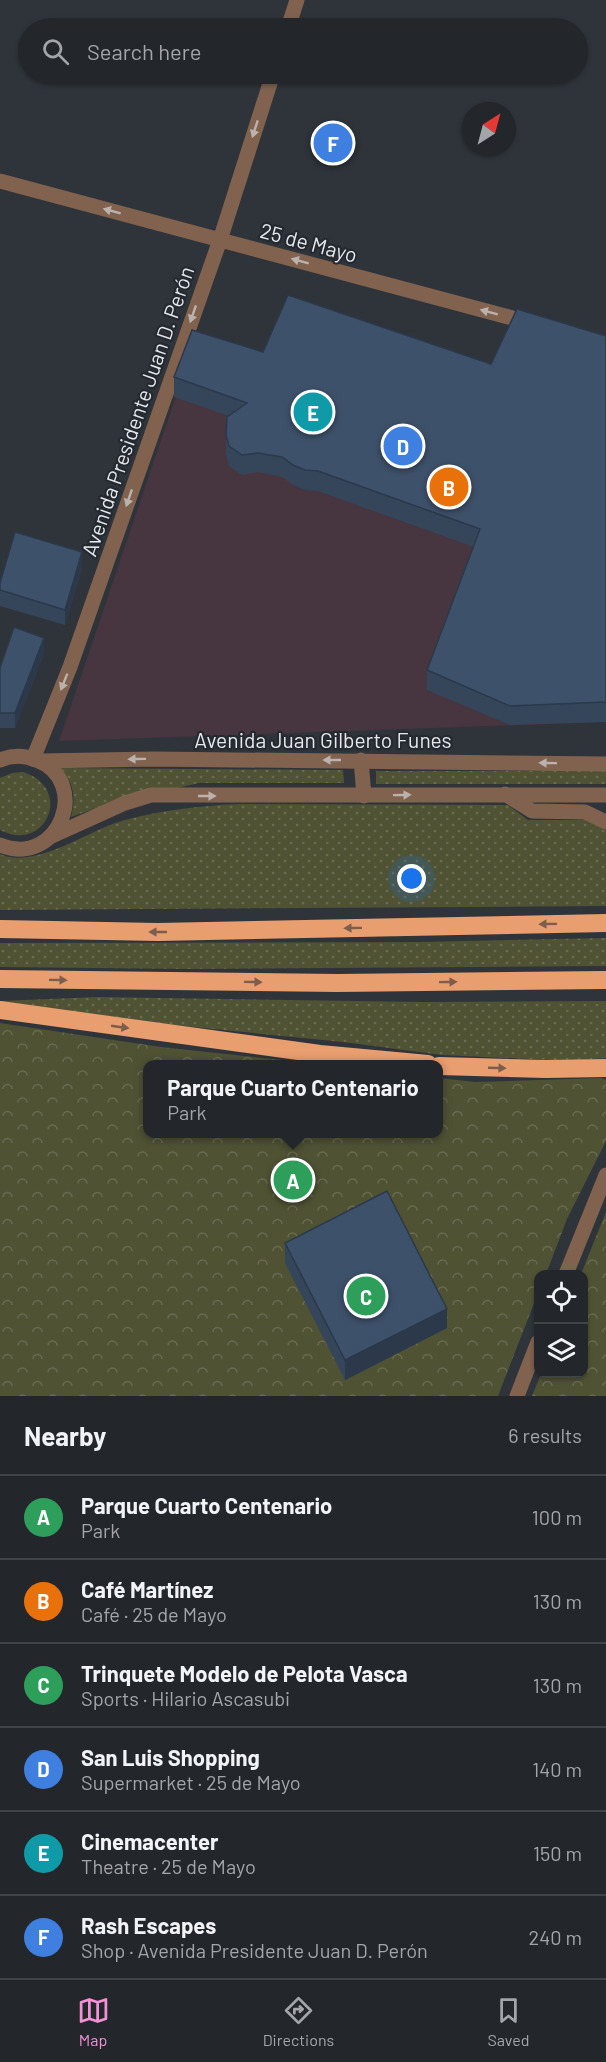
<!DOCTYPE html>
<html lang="en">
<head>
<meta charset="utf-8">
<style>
  body { margin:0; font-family:Barlow,sans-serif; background:#2b2f34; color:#f1f3f6 }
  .controls { position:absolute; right:18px; bottom:18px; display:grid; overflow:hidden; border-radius:12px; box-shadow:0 2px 4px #0004 }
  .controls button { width:54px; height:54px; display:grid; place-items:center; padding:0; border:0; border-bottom:2px solid #404448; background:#23272c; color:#f1f3f6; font:30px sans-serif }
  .compass { position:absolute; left:462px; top:102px; width:54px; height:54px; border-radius:50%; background:#23272c; box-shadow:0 2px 4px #0004; rotate:36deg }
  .you { position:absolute; left:412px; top:879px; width:21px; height:21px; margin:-15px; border:4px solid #fff; border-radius:50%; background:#1a73e8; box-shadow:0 0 0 9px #1a73e833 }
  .badge { display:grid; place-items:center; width:39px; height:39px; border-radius:50%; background:#f291d6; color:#fff; font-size:20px; font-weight:700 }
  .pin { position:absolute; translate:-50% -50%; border:3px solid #fff; box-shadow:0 2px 6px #0006 }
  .popup { position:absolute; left:143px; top:1060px; width:300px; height:78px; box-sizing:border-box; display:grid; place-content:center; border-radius:12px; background:#23272c; filter:drop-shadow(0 2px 4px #0005); font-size:20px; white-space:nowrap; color:#a3a5a9 }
  .popup b { font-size:22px; color:#f1f3f6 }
  .popup::after { content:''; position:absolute; left:50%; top:100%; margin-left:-12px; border:12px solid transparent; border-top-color:#23272c }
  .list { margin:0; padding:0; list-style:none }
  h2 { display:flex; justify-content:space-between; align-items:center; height:78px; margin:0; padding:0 24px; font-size:26px }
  h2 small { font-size:20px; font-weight:400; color:#a3a5a9 }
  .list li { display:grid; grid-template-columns:39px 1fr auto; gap:18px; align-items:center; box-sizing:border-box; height:84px; padding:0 24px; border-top:2px solid #404448 }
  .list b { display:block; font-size:22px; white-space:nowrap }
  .list p { margin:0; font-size:20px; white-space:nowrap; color:#a3a5a9 }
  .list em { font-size:20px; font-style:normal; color:#a3a5a9 }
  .icon { flex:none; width:33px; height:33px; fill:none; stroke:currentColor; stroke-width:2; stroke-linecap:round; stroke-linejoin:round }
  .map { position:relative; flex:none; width:606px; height:1396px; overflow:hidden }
  .search { position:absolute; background:#23272c; box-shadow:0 2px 4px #0004; left:18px; right:18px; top:18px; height:66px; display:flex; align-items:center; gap:15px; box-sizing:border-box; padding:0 21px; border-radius:33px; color:#a3a5a9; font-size:22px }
  .sheet { height:582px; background:#23272c }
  nav { display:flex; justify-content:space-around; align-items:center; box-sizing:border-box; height:84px; border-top:2px solid #404448; background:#23272c; font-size:16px; color:#a3a5a9 }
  nav a { display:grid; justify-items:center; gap:3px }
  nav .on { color:#f291d6 }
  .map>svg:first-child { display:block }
  .commercial { fill:#473540 }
  .grass { fill:url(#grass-dots) }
  .park { fill:url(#park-crowns) }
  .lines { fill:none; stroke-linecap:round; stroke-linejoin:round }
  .minor { stroke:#80624f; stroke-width:15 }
  .highway { stroke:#e99e6f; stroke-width:18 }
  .wall { fill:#35465b }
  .shaded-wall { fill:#2b394a }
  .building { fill:#3e516a; stroke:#2b394a; stroke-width:1.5 }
  .oneway { fill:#bcb2ad }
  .oneway2 { fill:#7d5e4c }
  .labels { text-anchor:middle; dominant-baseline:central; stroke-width:4.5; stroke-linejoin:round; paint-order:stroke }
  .street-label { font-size:21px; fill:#e4e7eb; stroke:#252a30 }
</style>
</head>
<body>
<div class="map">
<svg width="606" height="1396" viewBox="0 0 606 1396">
  <defs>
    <pattern id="grass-dots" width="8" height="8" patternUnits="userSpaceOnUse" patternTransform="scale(1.5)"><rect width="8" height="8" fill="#4f5233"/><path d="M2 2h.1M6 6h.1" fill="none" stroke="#686b51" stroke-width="1.8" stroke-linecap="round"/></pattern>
    <pattern id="park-crowns" width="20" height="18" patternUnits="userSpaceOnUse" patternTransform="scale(1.5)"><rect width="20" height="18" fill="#4f5233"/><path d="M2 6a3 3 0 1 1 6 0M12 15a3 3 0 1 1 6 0" fill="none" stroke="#686b51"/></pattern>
  </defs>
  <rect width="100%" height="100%" fill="#2f343a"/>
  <path class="commercial" d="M192,349L491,383L606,722L59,741Z"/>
  <g class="grass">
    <path d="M61,768L343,770L344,783H199L111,803L71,817C76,797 74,785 61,768Z"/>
    <rect x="376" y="771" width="230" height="13"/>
    <path d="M23,772C74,788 46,854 0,830V778L12,773Z"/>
    <path d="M238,804L508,805L528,820H585L606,830V906L0,910V854C37,870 89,829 125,820C163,810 200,806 238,804Z"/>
    <path d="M606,938V966L188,969L0,967V943L418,942Z"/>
    <path d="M98,997L424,1002L606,1001V1058L572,1061L442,1055L343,1042L92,1017L0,1002V1001Z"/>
  </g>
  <g class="park">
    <path d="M0,1023L161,1047L319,1064H148V1134H439V1078L475,1082L601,1078L606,1080V1141L567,1219L546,1274H538V1293L498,1396H0Z"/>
    <path d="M606,1212V1396H532L541,1374H584V1274H581Z"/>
  </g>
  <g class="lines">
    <g class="minor">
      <path d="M288,28L297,0"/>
      <path d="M0,181L531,323"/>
      <path d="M33,759L70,667L220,240L273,74"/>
      <path d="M0,760C12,755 24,755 36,760C92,780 60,869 0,845"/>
      <path d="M361,760L364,796"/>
      <path d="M40,761L154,759L606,764"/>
      <path d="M505,794L532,811L585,812L606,822"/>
      <path d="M52,836L125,803L151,795H606"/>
      <path d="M566,1274L606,1175"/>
      <path d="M517,1396L538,1342"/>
    </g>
    <g class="highway">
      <path d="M0,929L158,932L606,923"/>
      <path d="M0,979L338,983L606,980"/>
      <path d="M0,1010L320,1054L428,1064"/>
      <path d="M439,1066L546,1069L606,1068"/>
    </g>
  </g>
  <g class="wall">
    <path d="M606,336V722L510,725L427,690V670L474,547L318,491L305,490L293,485L282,477L258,472L242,475L229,466L226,455V435L229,416L174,397V377L263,352L491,364Z"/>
    <path d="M82,568L65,625L0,606V583Z"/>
    <path d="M44,653L15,728H0V668Z"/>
    <path d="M285,1243L447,1328L345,1380L285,1263Z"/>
  </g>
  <g class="shaded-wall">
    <path d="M82,552V568L65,625V610Z"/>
    <path d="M44,638V653L15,728V713Z"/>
    <path d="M447,1309V1328L345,1380V1360Z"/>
  </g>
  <g class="building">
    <path d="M288,295L491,364L517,309L606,336V702L510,706L427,670L480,529L318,471L305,470L293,465L282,457L258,453L242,455L229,446L226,435L227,417L247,403L174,377L192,330L263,352Z"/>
    <path d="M15,532L82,552L65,610L0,590V583Z"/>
    <path d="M14,627L44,638L15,713H0V668Z"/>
    <path d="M387,1191L447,1309L345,1360L285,1243Z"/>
  </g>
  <defs><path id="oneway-solid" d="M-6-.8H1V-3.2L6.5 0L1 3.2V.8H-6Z" transform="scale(1.5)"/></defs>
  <g class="oneway">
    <use href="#oneway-solid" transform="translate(255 129) rotate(108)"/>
    <use href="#oneway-solid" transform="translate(112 211) rotate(-165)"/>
    <use href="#oneway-solid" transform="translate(300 261) rotate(-165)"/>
    <use href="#oneway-solid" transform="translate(489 312) rotate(-165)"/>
    <use href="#oneway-solid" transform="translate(193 314) rotate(109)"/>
    <use href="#oneway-solid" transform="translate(129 498) rotate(109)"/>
    <use href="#oneway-solid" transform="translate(64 682) rotate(112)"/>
    <use href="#oneway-solid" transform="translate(137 759) rotate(179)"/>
    <use href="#oneway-solid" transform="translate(332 760) rotate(-180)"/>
    <use href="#oneway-solid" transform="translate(548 763) rotate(-179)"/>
    <use href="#oneway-solid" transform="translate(402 795) rotate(-1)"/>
    <use href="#oneway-solid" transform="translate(207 796)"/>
  </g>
  <g class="oneway2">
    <use href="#oneway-solid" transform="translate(548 924) rotate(179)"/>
    <use href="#oneway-solid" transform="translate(353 928) rotate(179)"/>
    <use href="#oneway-solid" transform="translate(158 932) rotate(180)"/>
    <use href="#oneway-solid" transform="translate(58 980) rotate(1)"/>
    <use href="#oneway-solid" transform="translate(253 982) rotate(1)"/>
    <use href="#oneway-solid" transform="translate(448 982) rotate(-1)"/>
    <use href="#oneway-solid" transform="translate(120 1027) rotate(8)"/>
    <use href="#oneway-solid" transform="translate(497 1068) rotate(2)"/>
  </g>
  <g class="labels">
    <g class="street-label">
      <text transform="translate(309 242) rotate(15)">25 de Mayo</text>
      <text transform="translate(137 411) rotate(-71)">Avenida Presidente Juan D. Perón</text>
      <text x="323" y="739">Avenida Juan Gilberto Funes</text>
    </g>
  </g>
</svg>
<div class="controls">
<button><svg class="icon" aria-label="locate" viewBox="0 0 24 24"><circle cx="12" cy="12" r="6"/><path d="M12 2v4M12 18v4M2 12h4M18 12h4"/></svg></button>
<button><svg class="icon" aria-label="layers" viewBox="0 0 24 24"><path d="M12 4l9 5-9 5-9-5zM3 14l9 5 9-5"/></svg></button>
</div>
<svg class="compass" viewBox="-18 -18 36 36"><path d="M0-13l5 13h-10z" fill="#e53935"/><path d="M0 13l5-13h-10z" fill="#a3a5a9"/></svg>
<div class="you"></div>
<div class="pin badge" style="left:293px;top:1180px;background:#2e9e5b">A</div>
<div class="popup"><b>Parque Cuarto Centenario</b>Park</div>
<div class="pin badge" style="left:449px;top:487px;background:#e8710a">B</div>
<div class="pin badge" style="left:366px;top:1296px;background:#2e9e5b">C</div>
<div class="pin badge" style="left:403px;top:446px;background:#3f7fe0">D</div>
<div class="pin badge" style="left:313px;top:412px;background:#0f9aa8">E</div>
<div class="pin badge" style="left:333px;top:143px;background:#3f7fe0">F</div>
<div class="search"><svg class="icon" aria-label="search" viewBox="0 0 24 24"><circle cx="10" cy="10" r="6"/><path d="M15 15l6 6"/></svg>Search here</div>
</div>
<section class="sheet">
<h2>Nearby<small>6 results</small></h2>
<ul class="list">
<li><span class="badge" style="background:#2e9e5b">A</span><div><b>Parque Cuarto Centenario</b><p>Park</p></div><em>100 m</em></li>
<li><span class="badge" style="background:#e8710a">B</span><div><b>Café Martínez</b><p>Café · 25 de Mayo</p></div><em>130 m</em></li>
<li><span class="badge" style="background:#2e9e5b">C</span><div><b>Trinquete Modelo de Pelota Vasca</b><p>Sports · Hilario Ascasubi</p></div><em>130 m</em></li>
<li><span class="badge" style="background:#3f7fe0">D</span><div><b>San Luis Shopping</b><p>Supermarket · 25 de Mayo</p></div><em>140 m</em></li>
<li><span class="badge" style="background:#0f9aa8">E</span><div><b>Cinemacenter</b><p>Theatre · 25 de Mayo</p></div><em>150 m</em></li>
<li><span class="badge" style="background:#3f7fe0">F</span><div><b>Rash Escapes</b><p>Shop · Avenida Presidente Juan D. Perón</p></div><em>240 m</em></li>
</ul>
</section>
<nav>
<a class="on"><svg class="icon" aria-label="map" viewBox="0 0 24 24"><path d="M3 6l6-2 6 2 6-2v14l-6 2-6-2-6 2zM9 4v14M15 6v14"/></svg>Map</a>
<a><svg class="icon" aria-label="directions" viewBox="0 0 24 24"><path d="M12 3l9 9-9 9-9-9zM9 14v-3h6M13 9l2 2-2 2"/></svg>Directions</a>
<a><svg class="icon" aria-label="saved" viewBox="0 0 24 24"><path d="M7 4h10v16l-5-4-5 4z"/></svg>Saved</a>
</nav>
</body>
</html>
